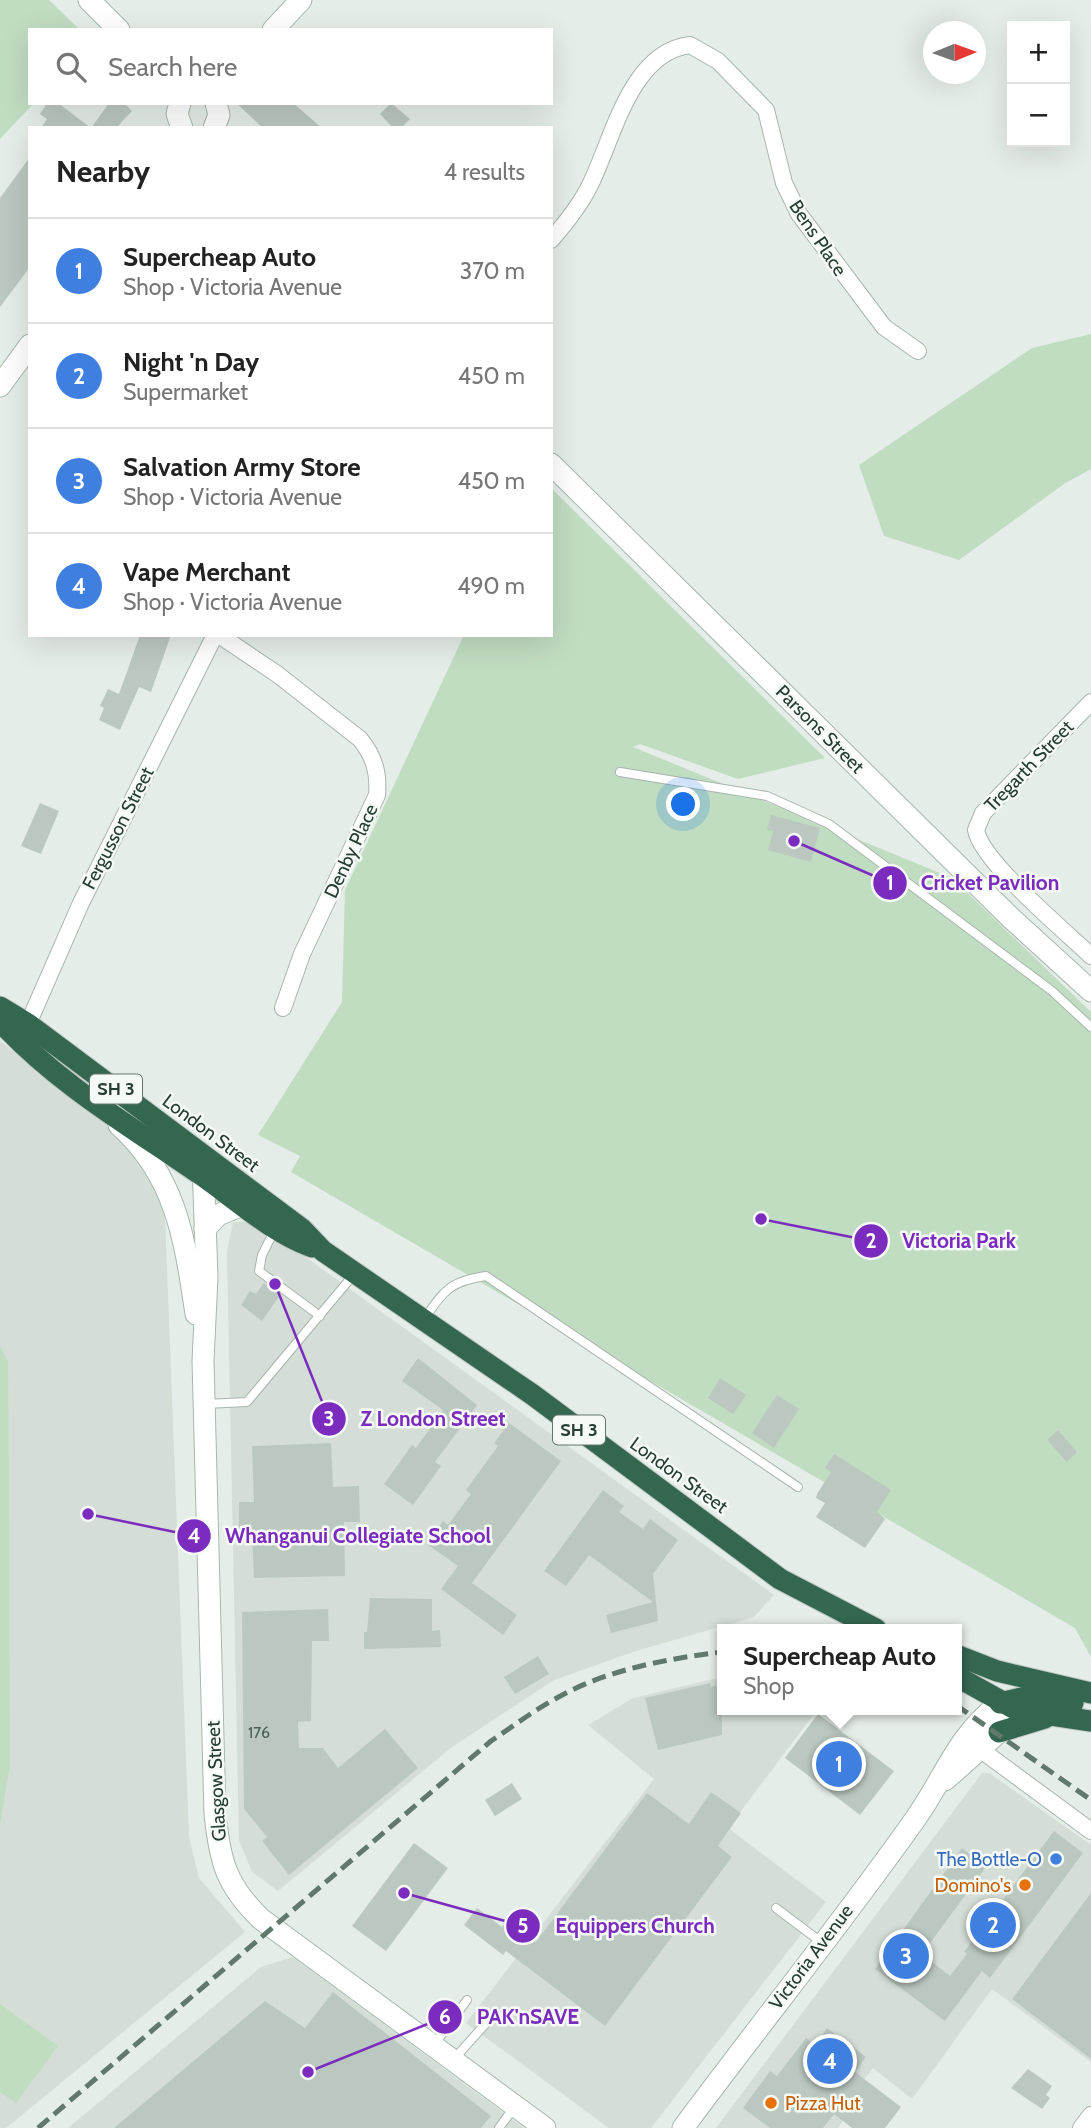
<!DOCTYPE html>
<html lang="en">
<head>
<meta charset="utf-8">
<style>
  body { margin:0; font-family:Cabin,sans-serif; background:#f6f6f6; color:#222 }
  .controls { position:absolute; right:21px; top:21px; display:grid; overflow:hidden; border-radius:0px; box-shadow:0 7px 28px #0002 }
  .controls button { width:63px; height:63px; display:grid; place-items:center; padding:0; border:0; border-bottom:2px solid #e0e0e0; background:#fff; color:#222; font:35px sans-serif }
  .compass { position:absolute; left:923px; top:21px; width:63px; height:63px; border-radius:50%; background:#fff; box-shadow:0 7px 28px #0002; rotate:89deg }
  .you { position:absolute; left:684px; top:805px; width:24px; height:24px; margin:-18px; border:5px solid #fff; border-radius:50%; background:#1a73e8; box-shadow:0 0 0 10px #1a73e833 }
  .badge { display:grid; place-items:center; width:46px; height:46px; border-radius:50%; background:#e66a6b; color:#fff; font-size:23px; font-weight:700 }
  .pin { position:absolute; translate:-50% -50%; border:4px solid #fff; box-shadow:0 2px 7px #0006 }
  .popup { position:absolute; left:717px; top:1624px; width:245px; height:91px; box-sizing:border-box; display:grid; place-content:center; border-radius:0px; background:#fff; filter:drop-shadow(0 2px 5px #0005); font-size:23px; white-space:nowrap; color:#767676 }
  .popup b { font-size:26px; color:#222 }
  .popup::after { content:''; position:absolute; left:50%; top:100%; margin-left:-14px; border:14px solid transparent; border-top-color:#fff }
  .list { margin:0; padding:0; list-style:none }
  h2 { display:flex; justify-content:space-between; align-items:center; height:91px; margin:0; padding:0 28px; font-size:30px }
  h2 small { font-size:23px; font-weight:400; color:#767676 }
  .list li { display:grid; grid-template-columns:46px 1fr auto; gap:21px; align-items:center; box-sizing:border-box; height:105px; padding:0 28px; border-top:2px solid #e0e0e0 }
  .list b { display:block; font-size:26px; white-space:nowrap }
  .list p { margin:0; font-size:23px; white-space:nowrap; color:#767676 }
  .list em { font-size:23px; font-style:normal; color:#767676 }
  .icon { flex:none; width:38px; height:38px; fill:none; stroke:currentColor; stroke-width:2; stroke-linecap:round; stroke-linejoin:round }
  .map { position:relative; flex:none; width:1091px; height:2128px; overflow:hidden }
  .search { position:absolute; background:#fff; box-shadow:0 7px 28px #0002; left:28px; top:28px; width:525px; height:77px; display:flex; align-items:center; gap:18px; box-sizing:border-box; padding:0 24px; border-radius:0px; color:#767676; font-size:26px }
  .panel { position:absolute; background:#fff; box-shadow:0 7px 28px #0002; left:28px; top:126px; width:525px; height:511px; border-radius:0px }
  .map>svg:first-child { display:block }
  .built { fill:#d4ddd6 }
  .green { fill:#c0dcc1 }
  .building { fill:#bbc8c0 }
  .lines { fill:none; stroke-linecap:round; stroke-linejoin:round }
  .lane-casing { stroke:#a8b5ad; stroke-width:10 }
  .street-casing { stroke:#a8b5ad; stroke-width:18 }
  .secondary-casing { stroke:#a5b8ad; stroke-width:23 }
  .highway-casing { stroke:#c2c9c5; stroke-width:23 }
  .lane { stroke:#fff; stroke-width:8 }
  .street { stroke:#fff; stroke-width:16 }
  .secondary { stroke:#fff; stroke-width:21 }
  .highway { stroke:#346750; stroke-width:21 }
  .rail { stroke:#61796c; stroke-width:5; stroke-dasharray:14 7; stroke-linecap:butt }
  .shop-dot { fill:#3f7fe0; stroke:#f6faf7; stroke-width:2.5 }
  .food-dot { fill:#e8710a; stroke:#f6faf7; stroke-width:2.5 }
  .labels { text-anchor:middle; dominant-baseline:central; stroke-width:5; stroke-linejoin:round; paint-order:stroke }
  .number-label { font-size:16px; fill:#4b6055 }
  .shield { fill:#f6faf7; stroke:#64766c; stroke-width:2 }
  .shield-label { font-size:18px; font-weight:bold; fill:#263e31 }
  .street-label { font-size:19px; fill:#263e31; stroke:#f6faf7 }
  .shop-label { font-size:19px; fill:#366cbe; stroke:#f6faf7; text-anchor:end }
  .food-label { font-size:19px; fill:#c56008; stroke:#f6faf7; text-anchor:end }
  .leader { fill:none; stroke:#7b2cbf; stroke-width:2.5 }
  .callout-dot { fill:#7b2cbf; stroke:#f6faf7; stroke-width:2.5 }
  .mark-label { font-size:21px; text-anchor:middle; font-weight:bold; fill:#fff }
  .callout-label { font-size:21px; text-anchor:middle; font-weight:bold; fill:#7b2cbf; stroke:#f6faf7; stroke-width:5; stroke-linejoin:round; paint-order:stroke }
</style>
</head>
<body>
<div class="map">
<svg width="1091" height="2128" viewBox="0 0 1091 2128">
  <rect width="100%" height="100%" fill="#e5ede8"/>
  <g class="built">
    <path d="M0,1041L133,1140L164,1191L189,1837L199,1878L245,1932L6,2128H0Z"/>
    <path d="M233,1222H257L774,1595L754,1617L636,1651L554,1680L452,1747L278,1891L252,1872L239,1840L227,1252Z"/>
    <path d="M722,1677V1710H817L728,1828L826,1902L651,2128H609L466,2023L654,1779L588,1725L633,1698Z"/>
    <path d="M982,1773H989L1091,1845V2062L992,1989L912,2099L873,2068L844,2105L846,2117L838,2128H716Z"/>
    <path d="M293,1957L524,2128H68L261,1967Z"/>
  </g>
  <g class="green">
    <path d="M0,0H49L80,30H30V103H34L0,139Z"/>
    <path d="M1091,334V469L1064,484L959,560L884,536L859,465L1032,348Z"/>
    <path d="M551,488L825,758L738,779L640,744L633,747L952,878L1091,1012V1657L1075,1628L291,1172L300,1156L258,1135L342,1002L345,890L464,635H551Z"/>
    <path d="M0,1346L8,1362L10,1765L0,1825Z"/>
    <path d="M0,2004L58,2046L16,2103L0,2092Z"/>
  </g>
  <g class="building">
    <path d="M47,103H58L91,128L109,103H124L132,111L116,128H41L47,119L40,114Z"/>
    <path d="M236,103H293L322,128H263Z"/>
    <path d="M391,103L410,119L401,128H393L380,114Z"/>
    <path d="M30,157V267L0,307V198Z"/>
    <path d="M140,635H171L151,692L139,687L120,730L99,720L104,708L100,706L108,689L119,694Z"/>
    <path d="M40,803L59,811L41,854L21,846Z"/>
    <path d="M771,815L820,828L811,862L768,850L773,831L767,830Z"/>
    <path d="M264,1283L280,1295L262,1321L241,1305L250,1291L256,1294Z"/>
    <path d="M418,1358L477,1405L435,1462L441,1466L413,1505L384,1484L412,1445L416,1448L443,1410L402,1381Z"/>
    <path d="M720,1378L746,1395L733,1414L708,1398Z"/>
    <path d="M777,1395L799,1409L774,1448L752,1433Z"/>
    <path d="M509,1423L561,1461L472,1583L517,1615L503,1635L441,1589L458,1566L427,1544L443,1521L448,1525L471,1494L466,1490L498,1446L494,1443Z"/>
    <path d="M1058,1430L1077,1452L1067,1462L1047,1440Z"/>
    <path d="M331,1443L333,1487L359,1486L360,1522H344L345,1576L254,1578L252,1532L239,1533V1502H254L252,1446Z"/>
    <path d="M834,1454L891,1490L877,1512L885,1519L865,1548L816,1517L825,1503L816,1498L817,1494L831,1472L825,1468Z"/>
    <path d="M603,1490L624,1506L619,1512L643,1529L650,1519L678,1540L653,1574L658,1621L611,1633L606,1615L653,1602L589,1555L566,1586L544,1571Z"/>
    <path d="M370,1598L432,1599V1631L440,1630L441,1647L364,1649V1632H367Z"/>
    <path d="M328,1609L329,1641H312L311,1721L298,1722L299,1748H323L338,1768L385,1729L418,1768L289,1875L262,1841L267,1837L244,1809L242,1612Z"/>
    <path d="M538,1656L549,1674L515,1694L504,1677Z"/>
    <path d="M710,1683L711,1687L722,1684V1735L658,1750L645,1698Z"/>
    <path d="M818,1714L894,1771L860,1815L785,1758Z"/>
    <path d="M512,1783L522,1799L495,1816L485,1800Z"/>
    <path d="M711,1792L741,1813L718,1846L732,1857L605,2026L506,1951L503,1955L464,1925L477,1908L502,1927L506,1920L536,1942L647,1793L689,1824Z"/>
    <path d="M1054,1831L1083,1853L990,1978L982,1971L945,2021L875,1969L962,1848L986,1867L922,1954L950,1976L967,1954L964,1952Z"/>
    <path d="M414,1843L448,1868L386,1951L352,1926Z"/>
    <path d="M1091,1893V2059L1012,1999Z"/>
    <path d="M333,1992L491,2116L481,2128H114L265,2001L305,2028Z"/>
    <path d="M827,2028L866,2057L855,2072L901,2107L885,2128H852L834,2114L823,2128H770L743,2108L770,2071L777,2076L806,2038L815,2045Z"/>
    <path d="M1028,2069L1052,2086L1046,2095L1050,2098L1042,2109L1011,2088Z"/>
  </g>
  <g class="lines">
    <defs>
      <g id="lane">
        <path d="M620,772L767,796L829,824L1052,991L1091,1027"/>
        <path d="M275,1229L262,1255L259,1271L320,1316"/>
        <path d="M425,1318C445,1289 451,1281 486,1276L798,1487"/>
        <path d="M205,1404L247,1402L355,1273"/>
        <path d="M776,1908L821,1942"/>
        <path d="M434,2045L467,2000"/>
        <path d="M454,2059L488,2021"/>
        <path d="M499,2128L515,2106"/>
      </g>
      <g id="street">
        <path d="M551,240C565,224 579,207 589,187C612,143 629,52 690,45L718,61L766,110L784,183L799,214L884,327L918,351"/>
        <path d="M219,635L277,674L360,739C374,756 379,773 377,795L302,954L283,1008"/>
        <path d="M1091,702L983,813L976,830C981,861 1065,931 1091,956"/>
        <path d="M28,1024L81,903L215,635"/>
        <path d="M981,1750L1091,1831"/>
        <path d="M1081,2128L1091,2115"/>
      </g>
      <g id="secondary">
        <path d="M89,0L119,30"/>
        <path d="M273,30L301,0"/>
        <path d="M180,103L177,114L182,128"/>
        <path d="M214,128L219,115L216,103"/>
        <path d="M0,386L30,345"/>
        <path d="M551,464L1011,918L1091,991"/>
        <path d="M119,1125C177,1177 185,1241 196,1314"/>
        <path d="M203,1164L207,1277L203,1361L215,1814C220,1862 226,1885 261,1919L545,2128"/>
        <path d="M205,1229L218,1215L242,1205"/>
        <path d="M945,1780L999,1732L1001,1715"/>
        <path d="M683,2128C760,2024 842,1923 916,1818C946,1775 957,1736 1000,1703"/>
      </g>
      <g id="highway">
        <path d="M0,1007L28,1024L302,1229L323,1251L533,1395L780,1579L876,1629"/>
        <path d="M0,1021C57,1084 135,1129 204,1177C239,1202 272,1232 312,1247"/>
        <path d="M956,1655L997,1671L1091,1693"/>
        <path d="M956,1676L1017,1710L1091,1721"/>
        <path d="M1000,1703L1030,1696L1073,1703"/>
        <path d="M999,1732L1045,1718"/>
      </g>
    </defs>
    <use href="#lane" class="lane-casing"/>
    <use href="#street" class="street-casing"/>
    <use href="#secondary" class="secondary-casing"/>
    <use href="#highway" class="highway-casing"/>
    <use href="#lane" class="lane"/>
    <use href="#street" class="street"/>
    <use href="#secondary" class="secondary"/>
    <use href="#highway" class="highway"/>
    <g class="rail">
      <path d="M956,1705L1091,1800"/>
      <path d="M38,2128L491,1741C512,1727 533,1711 555,1699C605,1670 665,1659 722,1652"/>
    </g>
  </g>
  <circle class="shop-dot" cx="1056" cy="1859" r="7"/>
  <g class="food-dot">
    <circle cx="1025" cy="1885" r="7"/>
    <circle cx="771" cy="2103" r="7"/>
  </g>
  <g class="labels">
    <g class="number-label">
      <text x="259" y="1732">176</text>
    </g>
    <g class="shield">
      <rect x="90" y="1074.5" width="52" height="29" rx="5"/>
      <rect x="553" y="1415.5" width="52" height="29" rx="5"/>
    </g>
    <g class="shield-label">
      <text x="116" y="1089">SH 3</text>
      <text x="579" y="1430">SH 3</text>
    </g>
    <g class="street-label">
      <text transform="translate(818 238) rotate(56)">Bens Place</text>
      <text transform="translate(820 729) rotate(45)">Parsons Street</text>
      <text transform="translate(1029 766) rotate(-46)">Tregarth Street</text>
      <text transform="translate(118 828) rotate(-63)">Fergusson Street</text>
      <text transform="translate(351 851) rotate(-65)">Denby Place</text>
      <text transform="translate(211 1133) rotate(37)">London Street</text>
      <text transform="translate(679 1475) rotate(36)">London Street</text>
      <text transform="translate(216 1781) rotate(-93)">Glasgow Street</text>
      <text transform="translate(811 1957) rotate(-53)">Victoria Avenue</text>
    </g>
    <g class="shop-label">
      <text x="1042" y="1859">The Bottle-O</text>
    </g>
    <g class="food-label">
      <text x="1011" y="1885">Domino's</text>
      <text x="785" y="2103" text-anchor="start">Pizza Hut</text>
    </g>
  </g>
  <path class="leader" d="M794 841L890 883M761 1219L871 1241M275 1284L329 1419M88 1514L194 1536M404 1893L523 1926M308 2072L445 2017"/>
  <g class="callout-dot">
    <circle cx="794" cy="841" r="7"/>
    <circle cx="761" cy="1219" r="7"/>
    <circle cx="275" cy="1284" r="7"/>
    <circle cx="88" cy="1514" r="7"/>
    <circle cx="404" cy="1893" r="7"/>
    <circle cx="308" cy="2072" r="7"/>
    <circle cx="890" cy="883" r="18"/>
    <circle cx="871" cy="1241" r="18"/>
    <circle cx="329" cy="1419" r="18"/>
    <circle cx="194" cy="1536" r="18"/>
    <circle cx="523" cy="1926" r="18"/>
    <circle cx="445" cy="2017" r="18"/>
  </g>
  <g class="mark-label">
    <text x="890" y="890">1</text>
    <text x="871" y="1248">2</text>
    <text x="329" y="1426">3</text>
    <text x="194" y="1543">4</text>
    <text x="523" y="1933">5</text>
    <text x="445" y="2024">6</text>
  </g>
  <g class="callout-label">
    <text x="990" y="890">Cricket Pavilion</text>
    <text x="959" y="1248">Victoria Park</text>
    <text x="433" y="1426">Z London Street</text>
    <text x="358" y="1543">Whanganui Collegiate School</text>
    <text x="635" y="1933">Equippers Church</text>
    <text x="528" y="2024">PAK'nSAVE</text>
  </g>
</svg>
<div class="controls">
<button>+</button>
<button>−</button>
</div>
<svg class="compass" viewBox="-18 -18 36 36"><path d="M0-13l5 13h-10z" fill="#e53935"/><path d="M0 13l5-13h-10z" fill="#767676"/></svg>
<div class="you"></div>
<div class="pin badge" style="left:839px;top:1764px;background:#3f7fe0">1</div>
<div class="popup"><b>Supercheap Auto</b>Shop</div>
<div class="pin badge" style="left:993px;top:1925px;background:#3f7fe0">2</div>
<div class="pin badge" style="left:906px;top:1956px;background:#3f7fe0">3</div>
<div class="pin badge" style="left:830px;top:2061px;background:#3f7fe0">4</div>
<div class="search"><svg class="icon" aria-label="search" viewBox="0 0 24 24"><circle cx="10" cy="10" r="6"/><path d="M15 15l6 6"/></svg>Search here</div>
<section class="panel">
<h2>Nearby<small>4 results</small></h2>
<ul class="list">
<li><span class="badge" style="background:#3f7fe0">1</span><div><b>Supercheap Auto</b><p>Shop · Victoria Avenue</p></div><em>370 m</em></li>
<li><span class="badge" style="background:#3f7fe0">2</span><div><b>Night 'n Day</b><p>Supermarket</p></div><em>450 m</em></li>
<li><span class="badge" style="background:#3f7fe0">3</span><div><b>Salvation Army Store</b><p>Shop · Victoria Avenue</p></div><em>450 m</em></li>
<li><span class="badge" style="background:#3f7fe0">4</span><div><b>Vape Merchant</b><p>Shop · Victoria Avenue</p></div><em>490 m</em></li>
</ul>
</section>
</div>
</body>
</html>
